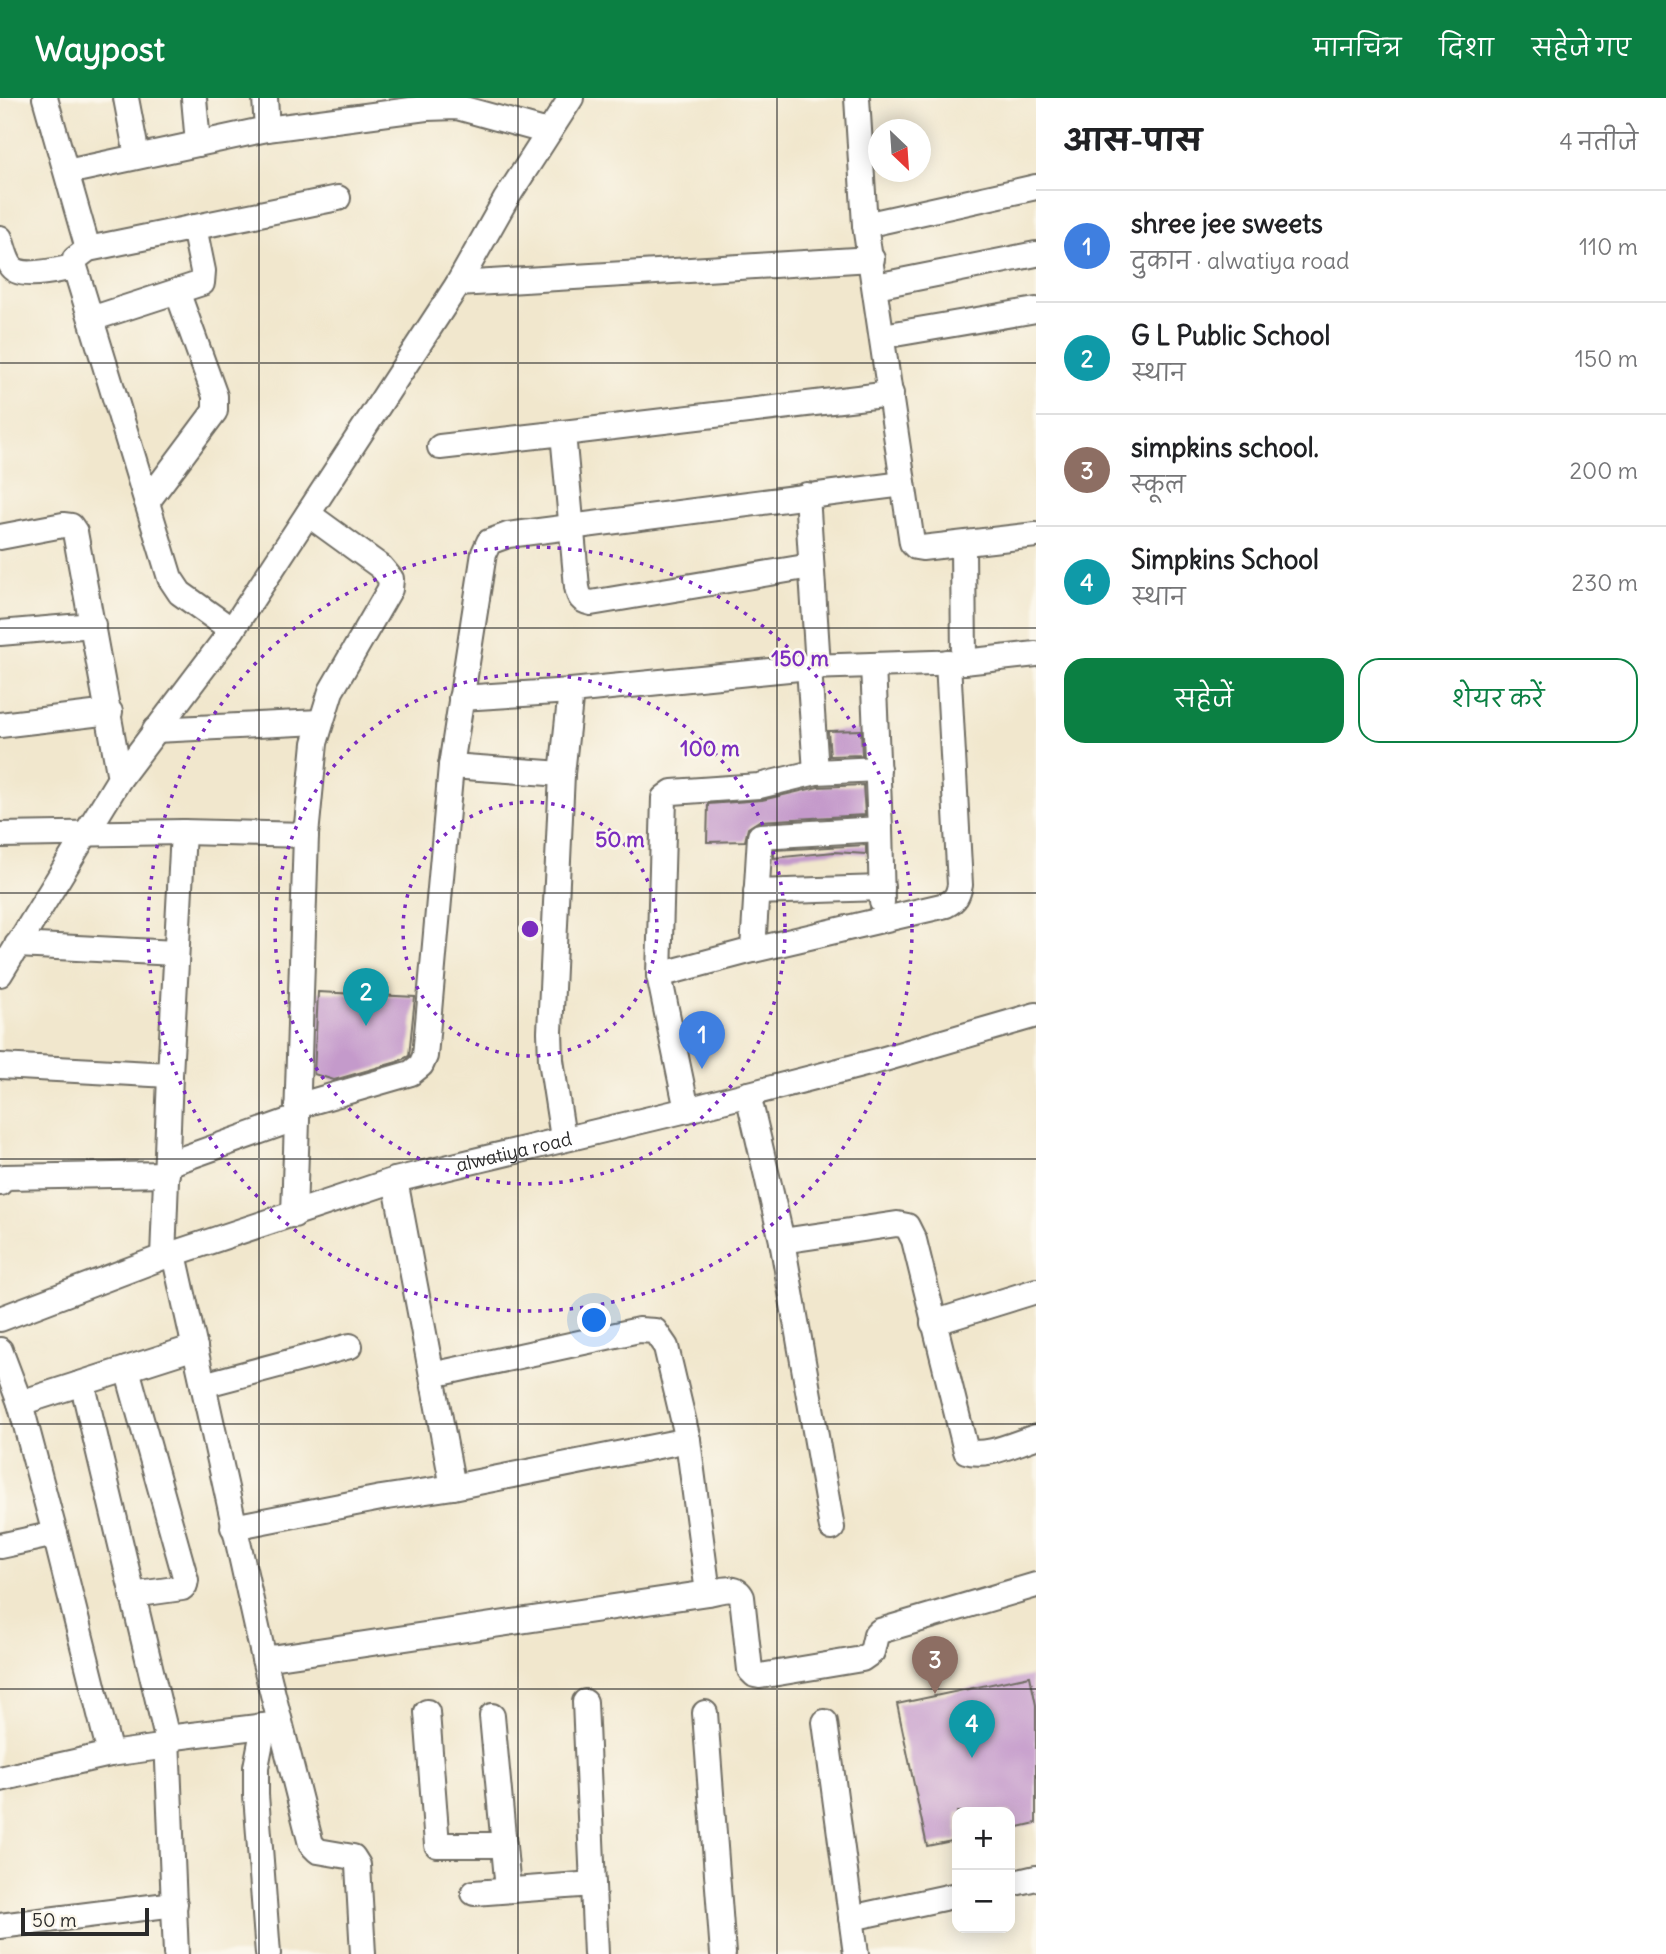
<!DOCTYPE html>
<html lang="hi">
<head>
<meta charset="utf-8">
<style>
  body { margin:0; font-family:Delius,"Playpen Sans Deva",sans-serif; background:#f2f2f2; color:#202124 }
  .controls { position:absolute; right:21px; bottom:21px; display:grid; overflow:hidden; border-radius:14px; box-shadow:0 4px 18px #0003 }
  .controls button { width:63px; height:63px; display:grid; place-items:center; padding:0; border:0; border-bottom:2px solid #e0e0e0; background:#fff; color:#202124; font:35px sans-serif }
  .compass { position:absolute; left:868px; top:21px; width:63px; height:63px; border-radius:50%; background:#fff; box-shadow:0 4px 18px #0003; rotate:155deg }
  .scale { position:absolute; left:21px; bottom:18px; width:128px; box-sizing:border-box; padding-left:7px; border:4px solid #2b2b2b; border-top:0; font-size:19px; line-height:24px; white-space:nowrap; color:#2b2b2b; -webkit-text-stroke:5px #fbf7ec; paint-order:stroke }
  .you { position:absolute; left:595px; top:1223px; width:24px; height:24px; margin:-18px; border:5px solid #fff; border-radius:50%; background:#1a73e8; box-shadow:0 0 0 10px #1a73e833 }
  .badge { display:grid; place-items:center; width:46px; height:46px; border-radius:50%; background:#0b8043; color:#fff; font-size:23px; font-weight:700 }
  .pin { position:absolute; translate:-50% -58px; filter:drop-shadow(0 2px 4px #0008) }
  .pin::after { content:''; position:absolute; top:37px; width:24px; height:21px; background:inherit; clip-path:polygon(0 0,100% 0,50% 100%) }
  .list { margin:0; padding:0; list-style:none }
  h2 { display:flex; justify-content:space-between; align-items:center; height:91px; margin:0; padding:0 28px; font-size:30px }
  h2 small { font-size:23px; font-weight:400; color:#757577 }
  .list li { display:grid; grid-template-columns:46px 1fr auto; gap:21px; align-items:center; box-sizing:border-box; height:112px; padding:0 28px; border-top:2px solid #e0e0e0 }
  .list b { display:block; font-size:26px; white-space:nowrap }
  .list p { margin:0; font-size:23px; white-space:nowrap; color:#757577 }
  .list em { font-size:23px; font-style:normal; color:#757577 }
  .actions { display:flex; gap:14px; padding:21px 28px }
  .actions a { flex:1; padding:16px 0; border:2px solid #0b8043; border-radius:21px; text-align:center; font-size:24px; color:#0b8043 }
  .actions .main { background:#0b8043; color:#fff }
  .map { position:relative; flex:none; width:1036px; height:1856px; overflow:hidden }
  header { display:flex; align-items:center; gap:42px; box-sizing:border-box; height:98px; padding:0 35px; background:#0b8043; color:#fff }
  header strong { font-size:33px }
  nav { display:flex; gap:38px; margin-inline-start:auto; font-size:24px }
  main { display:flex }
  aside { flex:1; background:#fff }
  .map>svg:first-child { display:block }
  .building { fill:#c49acb }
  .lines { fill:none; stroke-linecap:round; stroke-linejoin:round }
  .minor-casing { stroke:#706d64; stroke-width:28 }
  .minor { stroke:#fff; stroke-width:24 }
  .grid { fill:none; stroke:#2b2b2b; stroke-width:2; stroke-opacity:0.55 }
  .ring { fill:none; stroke:#7b2cbf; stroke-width:3.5; stroke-dasharray:3.5 7 }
  .labels { text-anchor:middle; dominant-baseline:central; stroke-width:5; stroke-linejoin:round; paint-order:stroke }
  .street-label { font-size:19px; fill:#2b2b2b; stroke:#fbf7ec }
  .centre { fill:#7b2cbf; stroke:#fbf7ec; stroke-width:3.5 }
  .ring-label { font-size:21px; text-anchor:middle; font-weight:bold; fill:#7b2cbf; stroke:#fbf7ec; stroke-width:5; stroke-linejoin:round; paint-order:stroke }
</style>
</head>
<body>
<header>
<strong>Waypost</strong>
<nav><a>मानचित्र</a><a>दिशा</a><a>सहेजे गए</a></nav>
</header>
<main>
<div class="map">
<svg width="1036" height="1856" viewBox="0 0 1036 1856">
  <rect width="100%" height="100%" fill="#fbf7ec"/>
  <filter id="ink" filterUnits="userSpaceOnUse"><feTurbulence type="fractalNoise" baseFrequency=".0143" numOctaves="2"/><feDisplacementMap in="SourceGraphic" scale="14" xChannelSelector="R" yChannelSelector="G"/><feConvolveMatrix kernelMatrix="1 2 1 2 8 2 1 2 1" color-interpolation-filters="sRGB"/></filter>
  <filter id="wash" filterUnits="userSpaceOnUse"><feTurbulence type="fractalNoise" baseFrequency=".00686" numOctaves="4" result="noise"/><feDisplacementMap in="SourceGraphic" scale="28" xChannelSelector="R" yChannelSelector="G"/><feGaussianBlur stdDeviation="1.57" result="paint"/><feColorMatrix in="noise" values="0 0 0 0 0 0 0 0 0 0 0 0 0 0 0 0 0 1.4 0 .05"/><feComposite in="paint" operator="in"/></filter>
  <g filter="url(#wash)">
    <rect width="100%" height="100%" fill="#f1e7cd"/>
    <g id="blocks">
      <g class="building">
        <path d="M861,632L862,657L830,658L828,633Z"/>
        <path d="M863,687L865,717L759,723L748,730L745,743L707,744L708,706L762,702L818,689Z"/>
        <path d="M866,747V756L834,754L774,760V752Z"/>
        <path d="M318,894L415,899L409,958L397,964L334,982L314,976Z"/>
        <path d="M1030,1578L1036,1607V1725L1010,1731V1714H957V1742L927,1748L897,1606Z"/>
      </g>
    </g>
  </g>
  <g filter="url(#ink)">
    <use href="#blocks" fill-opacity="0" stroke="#706d64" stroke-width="2"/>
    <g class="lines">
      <defs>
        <g id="minor">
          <path d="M45,0L88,151"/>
          <path d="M126,0L137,58"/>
          <path d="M194,0L198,46"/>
          <path d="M265,0L267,31"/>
          <path d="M857,0L865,127L912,445L916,449L922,450L1036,437"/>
          <path d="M67,74L267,31L426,10L457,9L548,34"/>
          <path d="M865,127L1036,89"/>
          <path d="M0,140C3,148 5,159 10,167C19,183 60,171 75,169"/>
          <path d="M458,186L872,161"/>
          <path d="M876,188L1036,156"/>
          <path d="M91,221L202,185L203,173L194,129"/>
          <path d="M883,238L1036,212"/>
          <path d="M440,349L563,335"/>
          <path d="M807,397L818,568"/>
          <path d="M147,404L215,313V298L177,193"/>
          <path d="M0,439L63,427L71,428L75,434L120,680"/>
          <path d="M963,447L964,564"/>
          <path d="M811,468L591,505C581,503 579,499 577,489L563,335L891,296"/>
          <path d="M232,532L180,495L170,480L75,169V161L88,151L338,100"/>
          <path d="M0,535L93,527"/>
          <path d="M809,569L816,674"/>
          <path d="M461,600L571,593"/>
          <path d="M0,627L110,614"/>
          <path d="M155,632L320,624"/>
          <path d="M451,668L562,676"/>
          <path d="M880,731L882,804"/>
          <path d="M0,737L183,734L306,737"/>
          <path d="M756,794L882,790"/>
          <path d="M17,847L176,855"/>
          <path d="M753,852L760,738L880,731L873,567"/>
          <path d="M0,876L120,680L232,532L458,186L506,101L571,0"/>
          <path d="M659,877L753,852L946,807C956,802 958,797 960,787L948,564"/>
          <path d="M0,968L170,977"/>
          <path d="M748,996L782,1143L897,1126L907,1128L914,1142L966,1353C987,1360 1015,1345 1036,1339"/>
          <path d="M297,1008L411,975L421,967L425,958L451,668L484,455L489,444L508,437L903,386"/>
          <path d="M687,1012L659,877L664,700L672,694L759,688L816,674L878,671"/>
          <path d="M563,1040L551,962L550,934L562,676L571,593L809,569L964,564L1036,556"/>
          <path d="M168,1066L297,1020"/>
          <path d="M395,1082L453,1389L688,1342L666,1249L655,1233L639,1232L432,1277"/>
          <path d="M0,1085L4,1079L167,1076"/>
          <path d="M294,1117L306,737L315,645L331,593L390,491L391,481L381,469L308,416"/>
          <path d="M782,1143L832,1430"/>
          <path d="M174,1156L264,1561L708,1495L688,1342"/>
          <path d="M163,1159L170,977L183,734"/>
          <path id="s1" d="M0,1221L163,1159L395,1082L687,1012L881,962L1036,917"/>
          <path d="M933,1225L1036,1193"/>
          <path d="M0,1252L20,1305L55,1436L0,1448"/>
          <path d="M127,1271L186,1482L185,1487L182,1490L132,1497"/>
          <path d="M79,1286L85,1296L167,1640L176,1856"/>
          <path d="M203,1287L350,1248"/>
          <path d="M20,1305L195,1249"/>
          <path d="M233,1429L381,1400L453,1389"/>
          <path d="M55,1436L110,1656"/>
          <path d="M708,1495C720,1493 736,1486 742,1499L750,1572L755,1577L760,1578L862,1561L872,1554L876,1537L880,1533L1036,1487"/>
          <path d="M264,1561L311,1746L318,1753L353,1759L358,1767L363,1856"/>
          <path d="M585,1604L596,1856"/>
          <path d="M427,1614L437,1747H504"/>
          <path d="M705,1615L723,1856"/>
          <path d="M492,1618L508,1792"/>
          <path d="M825,1624L856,1856"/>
          <path d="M264,1628L256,1669V1697L268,1856"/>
          <path d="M167,1640L280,1626"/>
          <path d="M0,1681L110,1656L168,1648"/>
          <path d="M1010,1786L1036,1780"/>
          <path d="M474,1795L593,1786"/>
          <path d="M851,1820L957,1797"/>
          <path d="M0,1828L175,1806"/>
        </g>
      </defs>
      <use href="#minor" class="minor-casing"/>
      <use href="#minor" class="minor"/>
    </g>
  </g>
  <path class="grid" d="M259,0V1856M518,0V1856M777,0V1856M0,265H1036M0,530H1036M0,795H1036M0,1061H1036M0,1326H1036M0,1591H1036"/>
  <g class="ring">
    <circle cx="530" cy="831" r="127"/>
    <circle cx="530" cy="831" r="255"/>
    <circle cx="530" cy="831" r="382"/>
  </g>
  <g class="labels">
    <g class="street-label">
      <text stroke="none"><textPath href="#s1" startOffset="541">alwatiya road</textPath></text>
    </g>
  </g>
  <circle cx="530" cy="831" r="10" class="centre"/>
  <g class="ring-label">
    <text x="800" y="568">150 m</text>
    <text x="710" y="658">100 m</text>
    <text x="620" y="749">50 m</text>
  </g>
</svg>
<div class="controls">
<button>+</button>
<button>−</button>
</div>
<svg class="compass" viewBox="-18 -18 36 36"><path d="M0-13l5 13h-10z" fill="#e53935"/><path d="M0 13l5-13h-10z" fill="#757577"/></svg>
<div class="scale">50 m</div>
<div class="you"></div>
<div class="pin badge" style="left:702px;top:971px;background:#3f7fe0">1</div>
<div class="pin badge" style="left:366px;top:928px;background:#0f9aa8">2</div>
<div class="pin badge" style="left:935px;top:1596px;background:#8d6e63">3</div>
<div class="pin badge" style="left:972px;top:1660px;background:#0f9aa8">4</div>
</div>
<aside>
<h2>आस-पास<small>4 नतीजे</small></h2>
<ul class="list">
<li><span class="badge" style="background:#3f7fe0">1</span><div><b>shree jee sweets</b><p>दुकान · alwatiya road</p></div><em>110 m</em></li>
<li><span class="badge" style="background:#0f9aa8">2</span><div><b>G L Public School</b><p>स्थान</p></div><em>150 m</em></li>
<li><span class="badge" style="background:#8d6e63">3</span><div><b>simpkins school.</b><p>स्कूल</p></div><em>200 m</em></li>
<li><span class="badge" style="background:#0f9aa8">4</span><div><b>Simpkins School</b><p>स्थान</p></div><em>230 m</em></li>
</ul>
<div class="actions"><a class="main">सहेजें</a><a>शेयर करें</a></div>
</aside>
</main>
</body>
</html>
